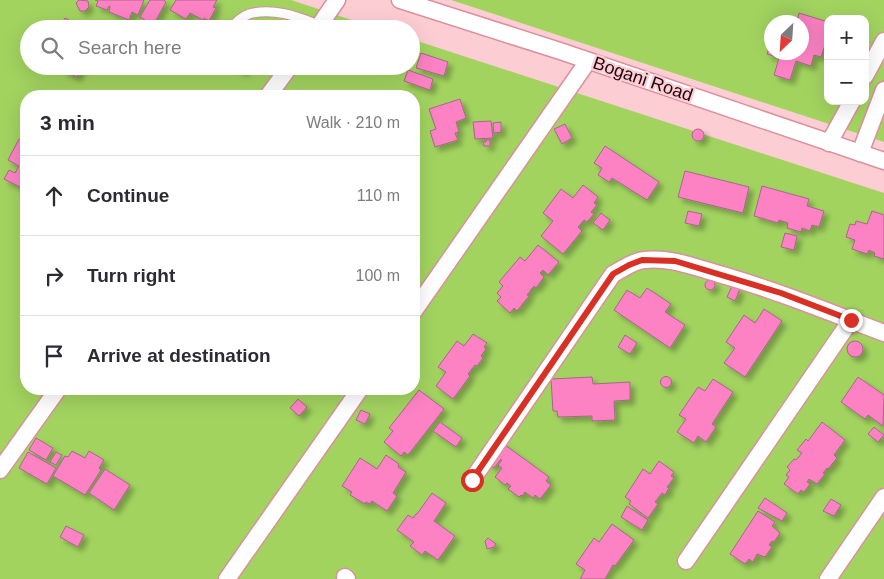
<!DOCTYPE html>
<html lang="en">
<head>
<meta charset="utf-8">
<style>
  body { margin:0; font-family:Helvetica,sans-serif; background:#f7f7f7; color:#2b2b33 }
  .controls { position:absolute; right:15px; top:15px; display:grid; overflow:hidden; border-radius:10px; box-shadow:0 5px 20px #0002 }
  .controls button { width:45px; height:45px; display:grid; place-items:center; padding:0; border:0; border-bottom:1px solid #e1e1e2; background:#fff; color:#2b2b33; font:25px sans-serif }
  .compass { position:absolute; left:764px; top:15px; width:45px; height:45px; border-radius:50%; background:#fff; box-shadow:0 5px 20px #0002; rotate:205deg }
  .stop { position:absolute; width:15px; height:15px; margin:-11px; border:4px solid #d93025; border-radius:50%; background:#fff }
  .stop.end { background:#d93025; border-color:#fff; box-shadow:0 1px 5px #0008 }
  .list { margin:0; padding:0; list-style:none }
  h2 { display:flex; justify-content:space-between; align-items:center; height:65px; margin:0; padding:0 20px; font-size:21px }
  h2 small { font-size:16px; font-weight:400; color:#7c7c81 }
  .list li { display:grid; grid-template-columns:32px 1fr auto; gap:15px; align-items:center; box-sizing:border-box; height:80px; padding:0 20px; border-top:1px solid #e1e1e2 }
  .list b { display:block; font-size:19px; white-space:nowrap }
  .list em { font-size:16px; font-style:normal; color:#7c7c81 }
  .icon { flex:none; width:28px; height:28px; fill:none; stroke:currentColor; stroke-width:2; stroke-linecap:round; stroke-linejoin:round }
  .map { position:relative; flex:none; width:884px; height:579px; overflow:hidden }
  .search { position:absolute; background:#fff; box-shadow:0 5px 20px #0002; left:20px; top:20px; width:400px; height:55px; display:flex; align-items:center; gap:12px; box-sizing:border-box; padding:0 18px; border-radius:28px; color:#7c7c81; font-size:19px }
  .panel { position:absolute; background:#fff; box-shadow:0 5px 20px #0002; left:20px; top:90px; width:400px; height:305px; border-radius:20px }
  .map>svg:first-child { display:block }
  .green { fill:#a2d35f; fill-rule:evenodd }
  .building { fill:#fc82c3; stroke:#a76788; filter:url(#shadow) }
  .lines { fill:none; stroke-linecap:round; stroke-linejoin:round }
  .lane-casing { stroke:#db909d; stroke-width:11 }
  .street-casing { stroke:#db909d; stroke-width:19 }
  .lane { stroke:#fff; stroke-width:9 }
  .street { stroke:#fff; stroke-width:16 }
  .route { stroke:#d93025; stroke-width:6 }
  .labels { text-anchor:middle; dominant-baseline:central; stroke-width:4.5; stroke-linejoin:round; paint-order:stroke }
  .street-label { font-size:18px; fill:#21070d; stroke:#fdcdd4 }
</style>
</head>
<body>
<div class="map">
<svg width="884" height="579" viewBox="0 0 884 579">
  <defs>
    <filter id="shadow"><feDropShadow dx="4.5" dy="4.5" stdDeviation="2.5" flood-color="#0004"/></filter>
  </defs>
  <rect width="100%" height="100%" fill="#fdcdd4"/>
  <g class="green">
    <path d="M0,0H291L379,29H29V66H411V39L884,193V579H0ZM26,96H414V389H26Z"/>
    <path d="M451,0H884V142ZM828,19H865V101H828ZM772,22H802V52H772Z"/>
  </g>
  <g class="building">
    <path d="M79,0L88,1L89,7L85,11H80L76,3Z"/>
    <path d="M95,0H144L138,15L132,12L129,20L109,12L110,6H109L107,10L96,6L98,1Z"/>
    <path d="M150,0H164L166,2L155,22L153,20L151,24L140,17Z"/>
    <path d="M176,0H217L213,7L216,8L209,21L204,18L203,20L190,13L186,19L170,10Z"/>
    <path d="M799,13L828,22V36L821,57L814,55L811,66L796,61L790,80L774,75L779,58L767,54L772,39V52H802V22H797Z"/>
    <path d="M65,18L81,26L80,29H65L60,26Z"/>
    <path d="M196,20L212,28V29H183L187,21L194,24Z"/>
    <path d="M246,22L254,28V29H242Z"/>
    <path d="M421,53L448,62L444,76L416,68Z"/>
    <path d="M59,66H82L77,77L63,71L64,69Z"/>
    <path d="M234,66H247L243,72Z"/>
    <path d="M408,70L433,79L430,90L404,81Z"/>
    <path d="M403,91L411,95V96H400Z"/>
    <path d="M460,99L466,118L456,122L459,132L455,133L458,140L435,147L430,131L436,129L429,109Z"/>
    <path d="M491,121L493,138L475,139L473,122Z"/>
    <path d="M501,122V132L494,133L493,123Z"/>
    <path d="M565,124L572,138L562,144L554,129Z"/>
    <circle cx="698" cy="135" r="6"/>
    <path d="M23,138L26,140V180L25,179L20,187L4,179L9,170L15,173L19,166L8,160L19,139L22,140Z"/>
    <path d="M486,140H490V146H484L483,142H486Z"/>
    <path d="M605,146L659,182L647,200L612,178L609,182L598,175L602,168L594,163Z"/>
    <path d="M685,171L749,187L743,213L678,197Z"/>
    <path d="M583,185L598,197L594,203L597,205L591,212L594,214L587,222L584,220L578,227L582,231L563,254L541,236L553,221L543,213L561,189L573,198Z"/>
    <path d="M762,186L809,199L807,206L824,211L819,227L812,225L810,231L802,228L801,232L787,228L788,223L779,220L778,223L754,216Z"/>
    <path d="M688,211L702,214L699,226L685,223Z"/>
    <path d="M872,211L884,215V259L874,256L875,253L869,250L867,254L852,249L855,240L846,237L850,224L855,225L856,221L867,224Z"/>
    <path d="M601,213L610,220L603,230L593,223Z"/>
    <path d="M785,233L797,236L794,250L781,247Z"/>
    <path d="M538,245L559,262L548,275L543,270L540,273L544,277L536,288L534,286L527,295L529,296L517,311L514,308L510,313L497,301L501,297L497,293L503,286L499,282L520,257L525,261Z"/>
    <circle cx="710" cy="285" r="5"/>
    <path d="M732,286L740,289L735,301L727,297Z"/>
    <path d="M647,288L671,304L665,312L685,325L670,348L614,310L627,290L640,298Z"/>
    <path d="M764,309L782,321L745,377L724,363L735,348L726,342L744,315L755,323Z"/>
    <path d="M473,334L487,343L484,347L486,349L481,356L483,358L477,366L475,365L468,374L470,376L453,399L436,386L446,372L438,367L457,341L464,346Z"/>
    <path d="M625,335L637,343L630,354L618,347Z"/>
    <circle cx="855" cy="349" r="8"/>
    <circle cx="666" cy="382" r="5.5"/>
    <path d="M592,377L593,384L630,382V400L614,401L615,420L592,421V416L558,417L557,411H553L551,379Z"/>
    <path d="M858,377L884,395L883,426L868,415L865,419L841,402Z"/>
    <path d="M713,379L733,392L712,424L716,427L706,442L698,436L694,443L677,432L686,419L679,415L698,387L705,391Z"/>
    <path d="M419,390L444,409L408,455L404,452L401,456L384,442L393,431L389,428Z"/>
    <path d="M298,399L307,407L299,416L290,408Z"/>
    <path d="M361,410L370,414L365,424L356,420Z"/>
    <path d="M440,422L462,438L456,447L433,431Z"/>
    <path d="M822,422L845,440L834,455L837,458L828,469L827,468L823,473L825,474L817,484L809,479L807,482L810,484L804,492L801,490L798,494L784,484L789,477L786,475L790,470L787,467L794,459L796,460L802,453L797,450L806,439L808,441Z"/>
    <path d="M874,427L884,435L878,442L868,434Z"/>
    <path d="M36,438L53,448L46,460L29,450Z"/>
    <path d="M501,442L549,477L546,481L551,485L540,499L535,495L533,498L525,492L522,496L521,495L519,497L508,489L511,486L507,483L505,485L495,477L502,468L498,465L502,460L501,459L494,468L486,461Z"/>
    <path d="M72,451L85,458L89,451L104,460L99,468L101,470L85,495L53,476L65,456L68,457Z"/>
    <path d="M28,452L56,468L47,484L19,468Z"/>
    <path d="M56,452L62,455L56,465L50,462Z"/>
    <path d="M386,455L399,464L398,467L406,472L393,493L397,496L387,511L372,501L370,504L366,502L365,504L350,495L352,492L342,486L360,458L377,469Z"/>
    <path d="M659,461L674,472L671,476L674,478L667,487L669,488L665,495L662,493L655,502L658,504L648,518L629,504L631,501L625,497L643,469L650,474Z"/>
    <path d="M105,469L130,485L114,510L89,493Z"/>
    <path d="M432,493L446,503L434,521L455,536L438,560L425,551L422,555L410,546L414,542L397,530L408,515L413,518L416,514H417Z"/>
    <path d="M765,498L787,513L782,521L758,508Z"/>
    <path d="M831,499L841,505L834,516L823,511Z"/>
    <path d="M627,506L648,520L642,530L621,517Z"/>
    <path d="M758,511L775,522L772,526L780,533L774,542L772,541L769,545L772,547L765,557L757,554L753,562L749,559L745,564L730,554Z"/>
    <path d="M612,524L634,540L615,566L613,565L605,579H580L585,570L576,564L594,538L599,542Z"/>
    <path d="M66,526L84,535L78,547L60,537Z"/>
    <path d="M488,538L496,544L494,547L487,549L485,541Z"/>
  </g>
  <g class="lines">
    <defs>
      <path id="lane" d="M230,29C235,23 241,17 249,14C273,7 298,17 319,25"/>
      <g id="street">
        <path d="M400,0L560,51L884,161"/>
        <path d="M317,29L337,0"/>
        <path d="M865,76L884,41"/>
        <path d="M268,96L290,66"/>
        <path d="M829,143L852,101"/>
        <path d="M860,153L884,90"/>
        <path d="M414,311L588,61"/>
        <path d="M0,470L58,389"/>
        <path d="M472,480L613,274C623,269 633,261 644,260C670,257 694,267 719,274C775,290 829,312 884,333"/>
        <path d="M686,561L851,320"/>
        <path d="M345,577L347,579"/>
        <path d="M227,579L360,389"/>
        <path d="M828,579L884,497"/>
      </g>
    </defs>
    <use href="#lane" class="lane-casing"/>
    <use href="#street" class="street-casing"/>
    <use href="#lane" class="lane"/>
    <use href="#street" class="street"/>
  </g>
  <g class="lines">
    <path class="route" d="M472,480L613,274L629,265L642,260L675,261L781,293L851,320"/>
  </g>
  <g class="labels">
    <g class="street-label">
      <text transform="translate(643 79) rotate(19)">Bogani Road</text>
    </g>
  </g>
</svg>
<div class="controls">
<button>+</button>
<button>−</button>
</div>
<svg class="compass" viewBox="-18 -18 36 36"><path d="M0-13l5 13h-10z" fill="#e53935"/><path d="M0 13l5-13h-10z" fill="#7c7c81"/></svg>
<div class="stop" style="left:472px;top:480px"></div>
<div class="stop end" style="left:851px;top:320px"></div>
<div class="search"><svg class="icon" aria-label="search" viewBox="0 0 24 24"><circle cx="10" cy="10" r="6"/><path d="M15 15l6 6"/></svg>Search here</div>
<section class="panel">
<h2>3 min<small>Walk · 210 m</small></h2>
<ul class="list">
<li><svg class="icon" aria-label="ahead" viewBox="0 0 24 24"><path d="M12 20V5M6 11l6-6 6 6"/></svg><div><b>Continue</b></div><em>110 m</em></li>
<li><svg class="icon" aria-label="right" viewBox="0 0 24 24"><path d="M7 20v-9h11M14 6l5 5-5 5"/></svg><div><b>Turn right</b></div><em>100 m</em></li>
<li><svg class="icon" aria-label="arrive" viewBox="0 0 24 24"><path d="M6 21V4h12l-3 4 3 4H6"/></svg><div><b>Arrive at destination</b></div></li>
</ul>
</section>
</div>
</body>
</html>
